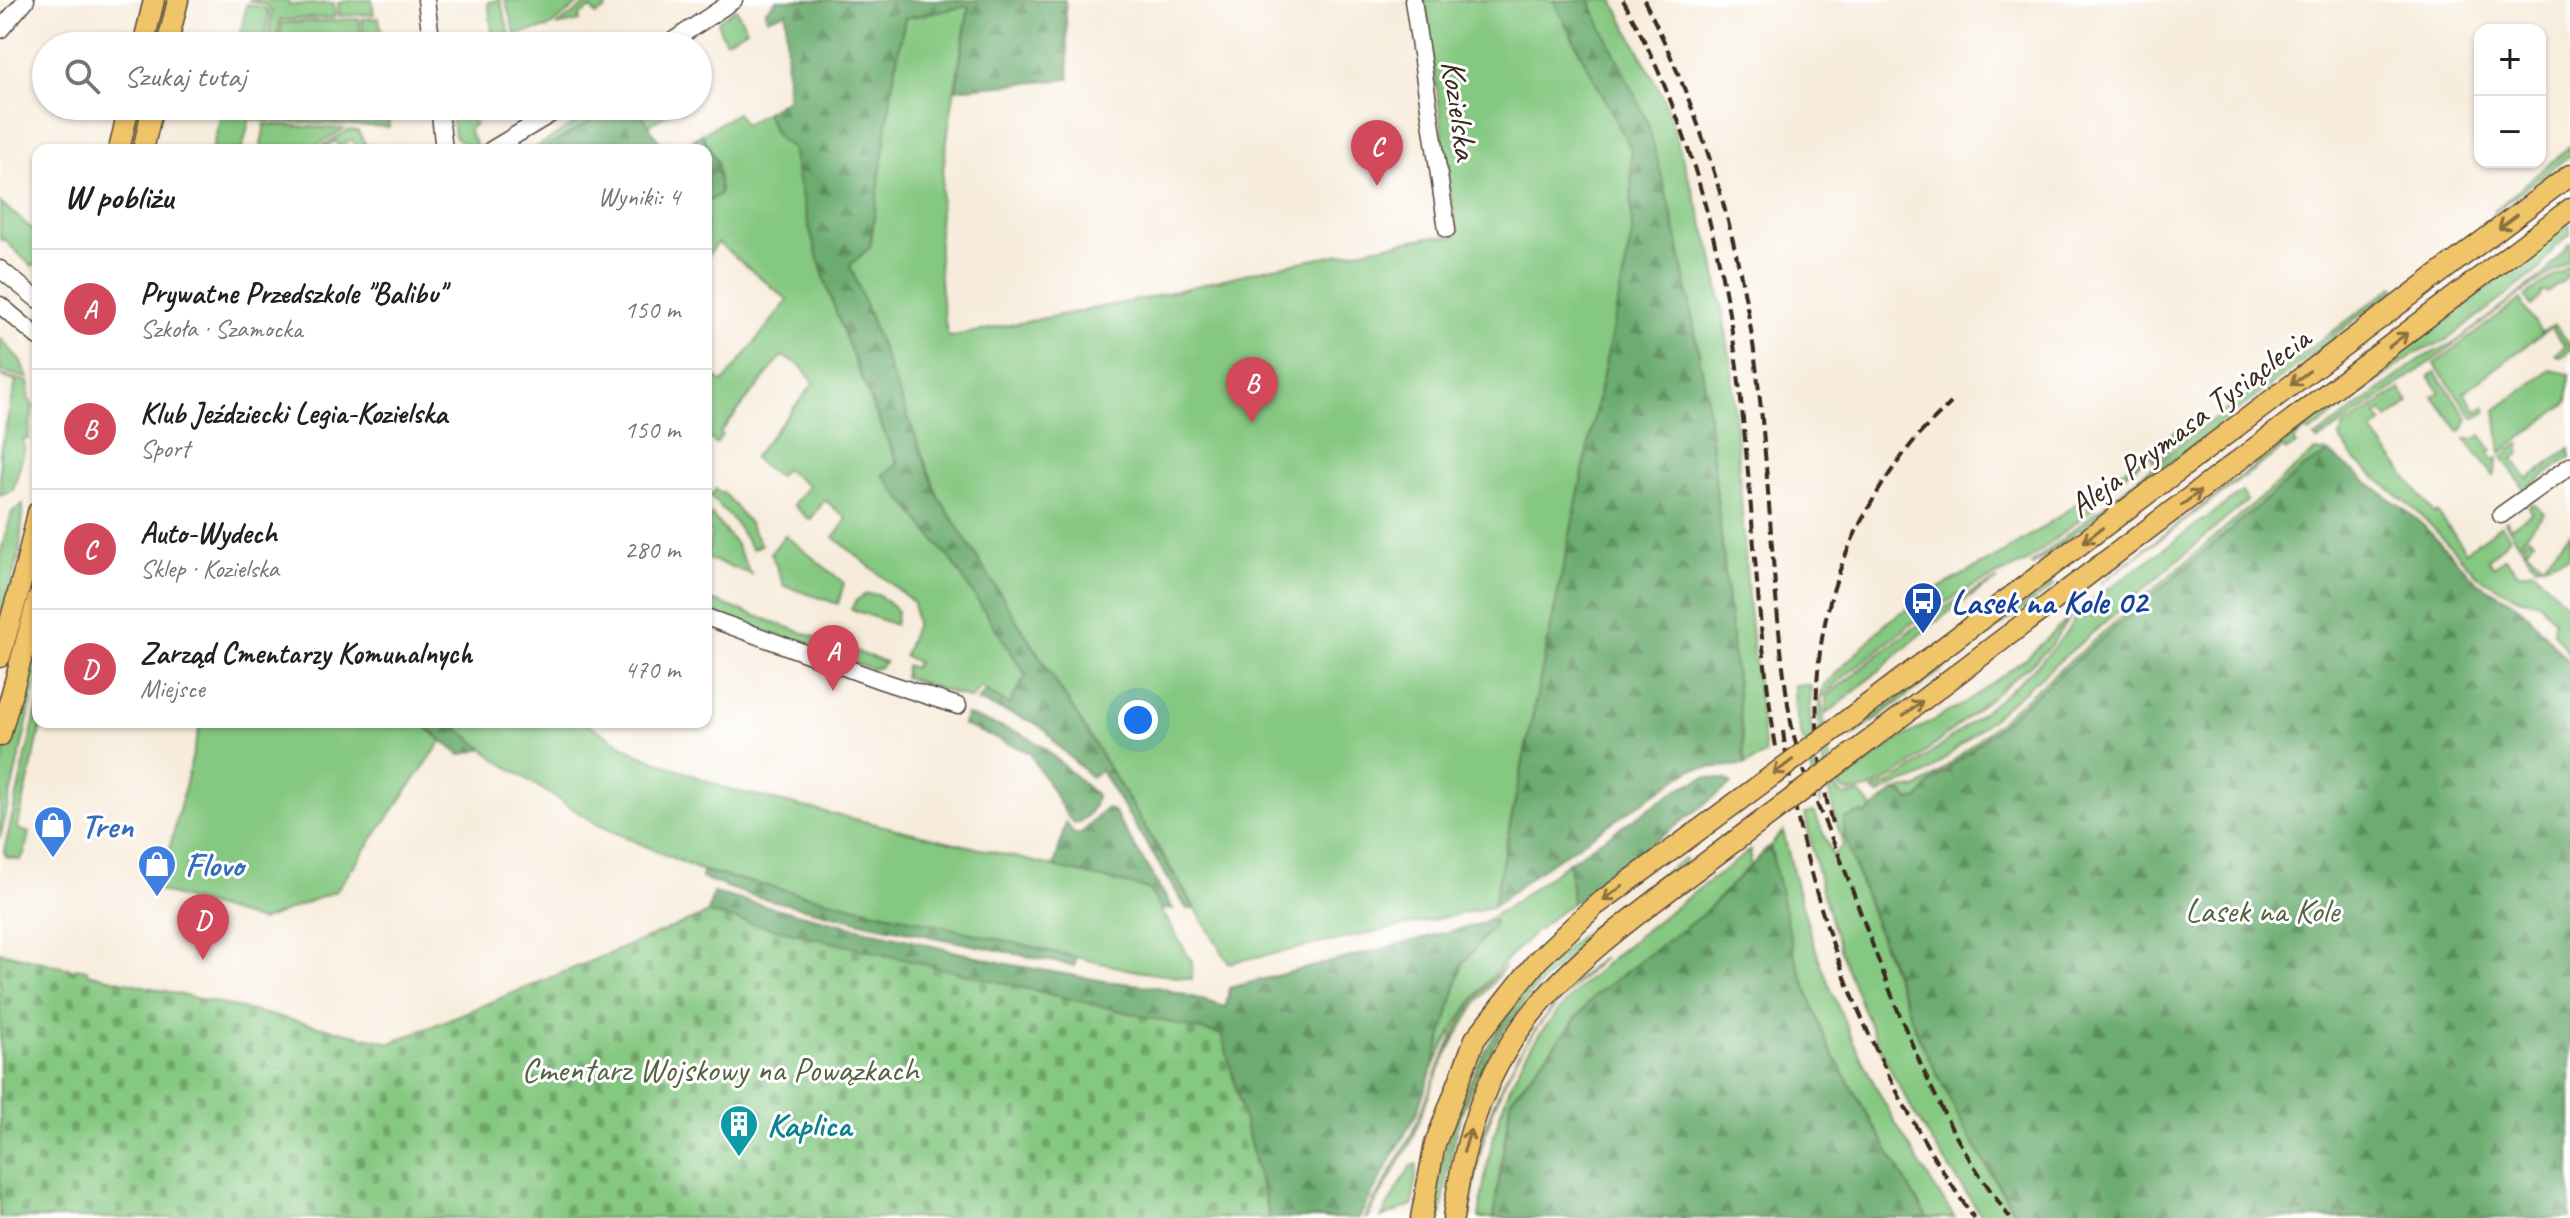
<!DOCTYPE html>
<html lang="pl">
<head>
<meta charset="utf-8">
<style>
	body { margin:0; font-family:Caveat,sans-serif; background:#f2f2f2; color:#202124 }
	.controls { position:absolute; right:24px; top:24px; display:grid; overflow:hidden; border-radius:16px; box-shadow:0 2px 6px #0004 }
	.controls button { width:72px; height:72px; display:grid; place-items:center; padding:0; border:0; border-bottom:2px solid #e0e0e0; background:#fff; color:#202124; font:40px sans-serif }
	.you { position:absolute; left:1138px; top:720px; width:28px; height:28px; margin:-20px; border:6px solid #fff; border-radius:50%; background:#1a73e8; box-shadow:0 0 0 12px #1a73e833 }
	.badge { display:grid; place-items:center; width:52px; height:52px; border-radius:50%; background:#d1495b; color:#fff; font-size:26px; font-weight:700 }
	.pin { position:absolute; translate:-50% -66px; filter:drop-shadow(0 2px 4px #0008) }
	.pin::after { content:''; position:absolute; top:42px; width:28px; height:24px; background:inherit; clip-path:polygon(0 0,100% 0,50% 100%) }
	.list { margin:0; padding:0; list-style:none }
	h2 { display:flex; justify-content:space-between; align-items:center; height:104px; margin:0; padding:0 32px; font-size:34px }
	h2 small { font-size:26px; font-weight:400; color:#757577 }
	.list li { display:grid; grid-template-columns:52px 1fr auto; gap:24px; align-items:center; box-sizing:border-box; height:120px; padding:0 32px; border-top:2px solid #e0e0e0 }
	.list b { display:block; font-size:30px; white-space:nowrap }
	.list p { margin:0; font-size:26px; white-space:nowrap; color:#757577 }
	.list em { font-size:26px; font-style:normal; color:#757577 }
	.icon { flex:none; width:44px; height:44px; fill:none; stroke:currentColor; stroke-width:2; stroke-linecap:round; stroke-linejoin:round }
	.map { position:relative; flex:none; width:2570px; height:1218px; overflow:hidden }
	.search { position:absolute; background:#fff; box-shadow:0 2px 6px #0004; left:32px; top:32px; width:680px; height:88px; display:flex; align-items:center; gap:20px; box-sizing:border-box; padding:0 28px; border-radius:44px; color:#757577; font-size:30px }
	.panel { position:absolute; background:#fff; box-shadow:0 2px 6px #0004; left:32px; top:144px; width:680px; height:584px; border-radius:16px }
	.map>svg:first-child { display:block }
	.green { fill:#85c881; stroke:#607950; stroke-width:2 }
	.forest { fill:url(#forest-firs); stroke:#546b46; stroke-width:2 }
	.cemetery { fill:url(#cemetery-stones); stroke:#607950; stroke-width:2 }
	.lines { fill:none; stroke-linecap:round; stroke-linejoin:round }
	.minor-casing { stroke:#57473a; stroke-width:19 }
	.major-casing { stroke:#57473a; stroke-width:23 }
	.minor { stroke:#fff; stroke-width:16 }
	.major { stroke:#f0c469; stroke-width:20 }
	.rail { stroke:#3b2a1e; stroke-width:4; stroke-dasharray:12 6; stroke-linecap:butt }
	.major-bridge-casing { stroke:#57473a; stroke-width:23; stroke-linecap:butt }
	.major-bridge { stroke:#f0c469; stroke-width:20 }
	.oneway { stroke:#8c6f40 }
	.labels { text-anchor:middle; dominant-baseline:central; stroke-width:6; stroke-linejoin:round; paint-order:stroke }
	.street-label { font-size:34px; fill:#3b2a1e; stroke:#fff }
	.transit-label { font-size:34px; font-weight:bold; fill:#164399; stroke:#fff; text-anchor:start }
	.shop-label { font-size:34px; font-weight:bold; fill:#366cbe; stroke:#fff; text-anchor:start }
	.park-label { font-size:34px; fill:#556141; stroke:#fff }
	.culture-label { font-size:34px; font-weight:bold; fill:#0d838f; stroke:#fff; text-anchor:start }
</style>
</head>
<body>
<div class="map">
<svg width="2570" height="1218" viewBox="0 0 2570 1218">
	<defs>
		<pattern id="forest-firs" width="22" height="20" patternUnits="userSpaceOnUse" patternTransform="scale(2)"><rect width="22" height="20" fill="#6cac6f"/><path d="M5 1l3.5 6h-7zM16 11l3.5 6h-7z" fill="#5a8c5b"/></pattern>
		<pattern id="cemetery-stones" width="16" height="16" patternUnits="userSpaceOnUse" patternTransform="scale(2)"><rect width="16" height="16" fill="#85c881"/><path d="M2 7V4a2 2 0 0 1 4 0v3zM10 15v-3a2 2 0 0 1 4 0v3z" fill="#6ea369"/></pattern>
	</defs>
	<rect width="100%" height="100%" fill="#fff"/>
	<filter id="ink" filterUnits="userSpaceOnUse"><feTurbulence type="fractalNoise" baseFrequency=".0125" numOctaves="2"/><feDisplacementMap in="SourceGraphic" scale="16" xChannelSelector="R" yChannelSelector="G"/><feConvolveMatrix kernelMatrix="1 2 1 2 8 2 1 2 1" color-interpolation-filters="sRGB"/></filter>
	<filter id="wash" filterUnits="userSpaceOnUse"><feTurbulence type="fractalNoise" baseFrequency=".006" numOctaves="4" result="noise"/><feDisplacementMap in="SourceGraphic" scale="32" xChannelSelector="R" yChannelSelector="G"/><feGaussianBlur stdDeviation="1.8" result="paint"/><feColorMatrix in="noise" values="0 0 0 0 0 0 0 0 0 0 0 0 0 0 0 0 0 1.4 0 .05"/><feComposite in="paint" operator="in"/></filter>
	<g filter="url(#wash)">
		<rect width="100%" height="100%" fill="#f7ecdb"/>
		<!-- green -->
		<g class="green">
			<path d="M248,0H289V5L334,3L335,17L280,20L276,46H267L272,12L266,5Z"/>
			<path d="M351,0H372L374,14L339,16L338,3Z"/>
			<path d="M500,0L510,35L493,38L488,2Z"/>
			<path d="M505,0H584L548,28L515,34Z"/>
			<path d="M593,0H600L606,9L596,15L591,8L579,16L580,21L556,26Z"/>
			<path d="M1423,0H1553L1631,149L1632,235L1493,907L1229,963L1073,709L938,496L850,265L870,247L894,75L905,18L969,5C952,113 924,229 948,337L1143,299L1269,268L1429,237L1456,236L1426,6Z"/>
			<path d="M1589,0H1613L1664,99L1712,252L1731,360L1749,609L1765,755L1745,765L1706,392L1677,236L1620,68Z"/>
			<path d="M247,4L264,8L269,13L263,46H237Z"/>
			<path d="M736,9L747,29L726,41L720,31L718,21Z"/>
			<path d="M379,18L383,42L392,41L393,46H365L362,19Z"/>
			<path d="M359,19L362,46H279L282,23Z"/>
			<path d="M223,106H253L242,150H212Z"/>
			<path d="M256,106H390L392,118L388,120L389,127L254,120Z"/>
			<path d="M450,106H468L469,116L475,124L468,130L477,146L469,148L454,136Z"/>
			<path d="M603,106H616L542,150H532Z"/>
			<path d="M636,106H681L649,125Z"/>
			<path d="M766,112L775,135L792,147C810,259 853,361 898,465L883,475L953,563L1026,675L1009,706L980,687L971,699L904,677L906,665L914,668L917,662L904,656L916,623L913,602L834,537L847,519L825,500L810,520L793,505L808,486L785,469L778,477L753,458L814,383L799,364L782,356L720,433L722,435L716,444L706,435V370L723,383L788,300L718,243L706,258V203L720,194L717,162L702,134L737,113L744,125Z"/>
			<path d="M265,124L344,129L308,150H264L261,145Z"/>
			<path d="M349,130L358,131L369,150H359L352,139L339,147L336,141L321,150H315Z"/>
			<path d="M2570,146V155L2492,214L2495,210Z"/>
			<path d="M0,202L38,234V264L31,266L4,239L0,240Z"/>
			<path d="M2570,224V235L2554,248L2539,270L2447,340L2414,354L2309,433L2306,430L2293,440L2296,445L2287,451L2283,448L2101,583Z"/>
			<path d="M2570,244V261L2516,297L2432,361L2318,441L2315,438L2423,357L2456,342L2542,276Z"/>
			<path d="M2570,266V272L2565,276L2567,278L2547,293L2544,291L2540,295L2541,297L2531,306L2525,296Z"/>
			<path d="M2394,286L2397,289L2333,336L2334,338L2032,566L2031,564L2188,438Z"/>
			<path d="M2521,299L2523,306L2541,332L2555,325L2570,344V350L2561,357L2555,354L2565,346L2551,327L2464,392L2477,411L2485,406L2487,411L2474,418L2434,364Z"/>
			<path d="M0,338L20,360L28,378L0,371Z"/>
			<path d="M2550,370L2570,374L2568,402L2501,453L2496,410Z"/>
			<path d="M2435,372L2468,418L2464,428L2460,432L2433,396L2440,392L2429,376Z"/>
			<path d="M0,375L29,382L28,398L33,406L28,439H24V451L13,490L0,495V452L16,382Z"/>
			<path d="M2400,389L2409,403L2388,419L2382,411L2377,415L2382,423L2372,431L2434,514L2437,512L2466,551L2501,525L2510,537L2488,560L2494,567L2505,557L2518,573L2534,570L2570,608V622L2567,624L2570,629V655L2553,632L2554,619L2540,603L2515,597L2479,577L2421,515L2356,461L2339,438L2344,427Z"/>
			<path d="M2180,428L2185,436L2153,461L2151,454L2090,502L2094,508L2025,563L1972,587L1918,619L1846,675L1821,698L1834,787L1844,796L1860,794L1873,808L1844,835C1888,970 1940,1098 2018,1218H1983C1958,1181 1932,1144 1910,1106C1860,1017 1823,915 1805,814L1814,812L1833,856L1843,845C1831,805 1808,723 1824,685L1887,622L1940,587L2000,555L2058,517Z"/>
			<path d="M2481,435L2492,450L2489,453L2493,460L2498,458L2494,476L2465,439H2475Z"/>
			<path d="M2518,444L2521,445L2519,450L2521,453L2513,459L2528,479L2570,448V457L2525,490L2502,457Z"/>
			<path d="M2315,451L2329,453L2302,469L1927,787L1919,799L1910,801L1903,794L1895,791L1916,788L1933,778Z"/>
			<path d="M716,489L721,494L723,492L748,522L761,545L752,549L734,521L710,496Z"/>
			<path d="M2242,492L2247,501L1928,773C1911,785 1898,781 1878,795L1873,790L1891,783L1909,771C1948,739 2064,656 2077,612Z"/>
			<path d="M2533,503L2544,513L2519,543L2505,522L2507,520L2510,528L2531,513L2529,506Z"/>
			<path d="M23,504L20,551L0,624V555L12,512Z"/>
			<path d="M711,514L735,543L751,574L706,558L711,533L706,530Z"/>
			<path d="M2570,533V556L2536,566L2521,545L2529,536L2534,540L2526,549L2543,564Z"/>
			<path d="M785,535L844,583L838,604L784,586L771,553Z"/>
			<path d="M1998,580C1934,615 1885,670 1826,714V697C1880,653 1933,608 1998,580Z"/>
			<path d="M2051,583L2054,586L1852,737L1850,733Z"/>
			<path d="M866,594L879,595L897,611L895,625L851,609L857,600Z"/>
			<path d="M706,598L885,662L880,667L872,669L706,611Z"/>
			<path d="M2071,616L2051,645L2037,659L1912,764C1898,775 1850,806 1838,785L1900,739L1968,701L2029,656Z"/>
			<path d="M38,636V677L0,838V771Z"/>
			<path d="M1794,685H1811L1810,718L1821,805L1795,711Z"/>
			<path d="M38,704V722H42L17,829L29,833L24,854L20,860L7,857L4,852Z"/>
			<path d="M201,722H420L442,741L336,891L261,921L159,891Z"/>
			<path d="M449,722H584L636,753L728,789L1149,889L1192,962V979L1136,971L702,871L598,825L500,762Z"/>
			<path d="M1783,831C1795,880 1807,930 1826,977C1859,1063 1903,1142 1955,1218H1927L1828,1046L1795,957L1770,846Z"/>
			<path d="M1751,850L1749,867L1702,915L1595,995L1511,1099L1493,1218H1479C1486,1164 1496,1109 1523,1060C1569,979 1677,906 1751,850Z"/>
			<path d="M1684,858L1686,861C1589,935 1492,1004 1457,1128C1449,1158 1445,1188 1441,1218H1434C1444,1112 1490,1019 1568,947C1604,914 1645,887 1684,858Z"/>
			<path d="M1569,862L1572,903C1512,946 1463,1003 1432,1070L1463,963L1494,925L1493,920L1481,923L1508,907Z"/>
			<path d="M1603,957C1583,978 1562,998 1544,1019C1497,1075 1477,1147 1470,1218H1465C1476,1114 1523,1024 1603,957Z"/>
			<path d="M1505,967L1479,1000L1453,1042L1434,1081L1410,1144L1367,1218H1364C1381,1188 1401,1158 1415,1126C1439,1070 1457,1009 1505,967Z"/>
			<path d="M1417,1164L1413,1205L1381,1218L1410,1167Z"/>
		</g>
		<!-- forest -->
		<g class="forest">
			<path d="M777,0H1065L1069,79L956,89L969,6L905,18L894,75L870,247L850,265L938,496L1073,709L1195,909H1187L1101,771L1091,777L1056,744L1047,731L1033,722L977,701L986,691L1009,705L1026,675L953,563L883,475L898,464C853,361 810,259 792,147C776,142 772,127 766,112L787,99L786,12L767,19L765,11Z"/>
			<path d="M1553,0H1589L1648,123L1677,236L1706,392L1745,765L1692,769L1536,873L1493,907L1632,235L1631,149Z"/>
			<path d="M616,106H636L665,150H542Z"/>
			<path d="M702,134L717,162L720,194L706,203V150H677Z"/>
			<path d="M2329,453L2418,520L2478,583L2521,607L2570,663V1218H2018L1962,1124L1918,1036L1853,861L1844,835V819L1862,812L1866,815L1895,791L1903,794L1910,801L1919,799L1927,787L2302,469Z"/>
			<path d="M966,715L1024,735L1043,747L1096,795C1096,807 1087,819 1075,824L1067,816L1029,752L963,725Z"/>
			<path d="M420,722H449L484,749L460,755Z"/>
			<path d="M1706,777L1727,780L1732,784L1572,903L1569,862L1678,789Z"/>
			<path d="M1106,808L1113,811L1173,909H1161L1148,889L1054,867L1066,822L1074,834H1081Z"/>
			<path d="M1770,846L1795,957L1828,1046L1927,1218H1493L1511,1099L1595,995L1702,915Z"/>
			<path d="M702,871L1076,957L1075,966L870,924L746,894L702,878Z"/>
			<path d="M713,893L1007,964L1105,981L1158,987L1226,1007L1229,988L1494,920V925L1463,963L1432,1070L1416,1114L1359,1218H1270L1222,1035L708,913Z"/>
		</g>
		<!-- cemetery -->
		<path class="cemetery" d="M708,913L1222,1035L1269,1218H0V952L75,970L76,968L87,970V973L391,1043Z"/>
	</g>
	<g filter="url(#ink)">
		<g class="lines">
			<!-- minor casing -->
			<g class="minor-casing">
				<g id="minor">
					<path d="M426,0L432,46"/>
					<path d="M1413,0L1447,229"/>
					<path d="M0,30L26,0"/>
					<path d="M665,46L734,0"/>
					<path d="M439,106L444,150"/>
					<path d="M491,150L564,106"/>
					<path d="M0,269L38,300"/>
					<path d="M0,305L38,337"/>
					<path d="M2501,515L2570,466"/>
					<path d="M706,617L882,681L958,706"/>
				</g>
			</g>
			<!-- major casing -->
			<g class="major-casing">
				<g id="major">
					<path d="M143,46L154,0"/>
					<path d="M167,46L178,0"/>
					<path d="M119,150L129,106"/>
					<path d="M143,150L153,106"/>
					<path d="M0,657L26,565L38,512"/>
					<path d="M1846,721L2570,175"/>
					<path d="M0,736L38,598"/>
					<path d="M1853,753L2570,209"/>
					<path d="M1421,1218L1435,1144L1475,1039L1538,960L1595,906L1676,847"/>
					<path d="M1453,1218C1477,1036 1554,976 1692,873"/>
				</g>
			</g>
			<!-- minor -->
			<use href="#minor" class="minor"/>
			<!-- major -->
			<use href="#major" class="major"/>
			<!-- rail -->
			<g class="rail">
				<path d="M1623,0C1681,104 1715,220 1733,338C1753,473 1754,612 1776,747"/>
				<path d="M1644,0C1698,106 1734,220 1752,337C1771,463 1770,592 1790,717C1801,779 1828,824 1849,881C1880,966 1911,1051 1953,1131C1970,1162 1990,1190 2010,1218"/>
				<path d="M1783,731C1805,908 1872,1072 1974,1218"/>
				<path d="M1832,823C1797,685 1821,560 1909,447C1921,431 1937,417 1951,403"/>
			</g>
			<!-- major-bridge casing -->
			<g class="major-bridge-casing">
				<g id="major-bridge">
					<path d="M1676,847L1846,721"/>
					<path d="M1692,873L1853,753"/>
				</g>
			</g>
			<!-- major-bridge -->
			<use href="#major-bridge" class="major-bridge"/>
		</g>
		<!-- one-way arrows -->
		<defs><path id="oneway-shaft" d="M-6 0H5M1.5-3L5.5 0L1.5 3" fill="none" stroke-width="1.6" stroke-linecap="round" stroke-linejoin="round" transform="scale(2)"/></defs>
		<g class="oneway">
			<use href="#oneway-shaft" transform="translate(2508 222) rotate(143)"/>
			<use href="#oneway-shaft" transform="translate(2398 340) rotate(-37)"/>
			<use href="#oneway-shaft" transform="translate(2300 378) rotate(143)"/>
			<use href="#oneway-shaft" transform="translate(2191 498) rotate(-37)"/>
			<use href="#oneway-shaft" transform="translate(2093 535) rotate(143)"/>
			<use href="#oneway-shaft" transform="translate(1913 708) rotate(-37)"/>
			<use href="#oneway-shaft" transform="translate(1783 767) rotate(143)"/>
			<use href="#oneway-shaft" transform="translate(1613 893) rotate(144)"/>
			<use href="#oneway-shaft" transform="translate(1467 1141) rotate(-73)"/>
		</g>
	</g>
	<!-- icons -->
	<defs>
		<g id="bus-pin" transform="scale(2)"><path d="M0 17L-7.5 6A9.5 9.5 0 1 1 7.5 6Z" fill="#1a4fb4" stroke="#fff"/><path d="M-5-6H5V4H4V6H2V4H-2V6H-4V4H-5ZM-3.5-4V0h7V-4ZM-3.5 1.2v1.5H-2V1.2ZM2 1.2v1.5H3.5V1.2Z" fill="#fff"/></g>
		<g id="shop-pin" transform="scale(2)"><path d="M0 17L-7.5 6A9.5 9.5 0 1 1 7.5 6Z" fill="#3f7fe0" stroke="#fff"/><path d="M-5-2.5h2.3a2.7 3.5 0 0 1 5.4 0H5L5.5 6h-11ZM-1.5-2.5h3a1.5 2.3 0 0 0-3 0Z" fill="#fff"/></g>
		<g id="building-pin" transform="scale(2)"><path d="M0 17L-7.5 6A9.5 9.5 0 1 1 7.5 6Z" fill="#0f9aa8" stroke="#fff"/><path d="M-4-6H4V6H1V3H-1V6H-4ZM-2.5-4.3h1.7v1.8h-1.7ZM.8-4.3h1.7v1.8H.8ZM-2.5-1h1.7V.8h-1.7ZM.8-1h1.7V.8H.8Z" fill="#fff"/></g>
	</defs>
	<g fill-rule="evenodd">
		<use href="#bus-pin" x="1923" y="601"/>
		<use href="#shop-pin" x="53" y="825"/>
		<use href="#shop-pin" x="157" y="864"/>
		<use href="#building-pin" x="739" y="1124"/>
	</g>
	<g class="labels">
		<!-- street labels -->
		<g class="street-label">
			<text transform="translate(1460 110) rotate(82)">Kozielska</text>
			<text transform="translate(2189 422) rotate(-37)">Aleja Prymasa Tysiąclecia</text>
		</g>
		<!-- transit labels -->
		<g class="transit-label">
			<text x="1951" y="601">Lasek na Kole 02</text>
		</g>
		<!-- shop labels -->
		<g class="shop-label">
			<text x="81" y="825">Tren</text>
			<text x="185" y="864">Flovo</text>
		</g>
		<!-- park labels -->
		<g class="park-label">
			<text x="2262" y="910">Lasek na Kole</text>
			<text x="720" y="1069">Cmentarz Wojskowy na Powązkach</text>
		</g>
		<!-- culture labels -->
		<g class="culture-label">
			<text x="767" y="1124">Kaplica</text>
		</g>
	</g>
</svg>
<div class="controls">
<button>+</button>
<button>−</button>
</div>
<div class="you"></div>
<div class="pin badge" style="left:833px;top:691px">A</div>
<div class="pin badge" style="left:1252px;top:423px">B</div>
<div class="pin badge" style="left:1377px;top:186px">C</div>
<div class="pin badge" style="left:203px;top:960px">D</div>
<div class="search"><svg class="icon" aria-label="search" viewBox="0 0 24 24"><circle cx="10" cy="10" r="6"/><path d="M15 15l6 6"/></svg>Szukaj tutaj</div>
<section class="panel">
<h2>W pobliżu<small>Wyniki: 4</small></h2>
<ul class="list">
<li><span class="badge">A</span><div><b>Prywatne Przedszkole &quot;Balibu&quot;</b><p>Szkoła · Szamocka</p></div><em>150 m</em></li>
<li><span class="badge">B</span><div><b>Klub Jeździecki Legia-Kozielska</b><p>Sport</p></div><em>150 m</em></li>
<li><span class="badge">C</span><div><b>Auto-Wydech</b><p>Sklep · Kozielska</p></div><em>280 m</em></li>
<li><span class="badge">D</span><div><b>Zarząd Cmentarzy Komunalnych</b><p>Miejsce</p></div><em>470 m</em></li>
</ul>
</section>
</div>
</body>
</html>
